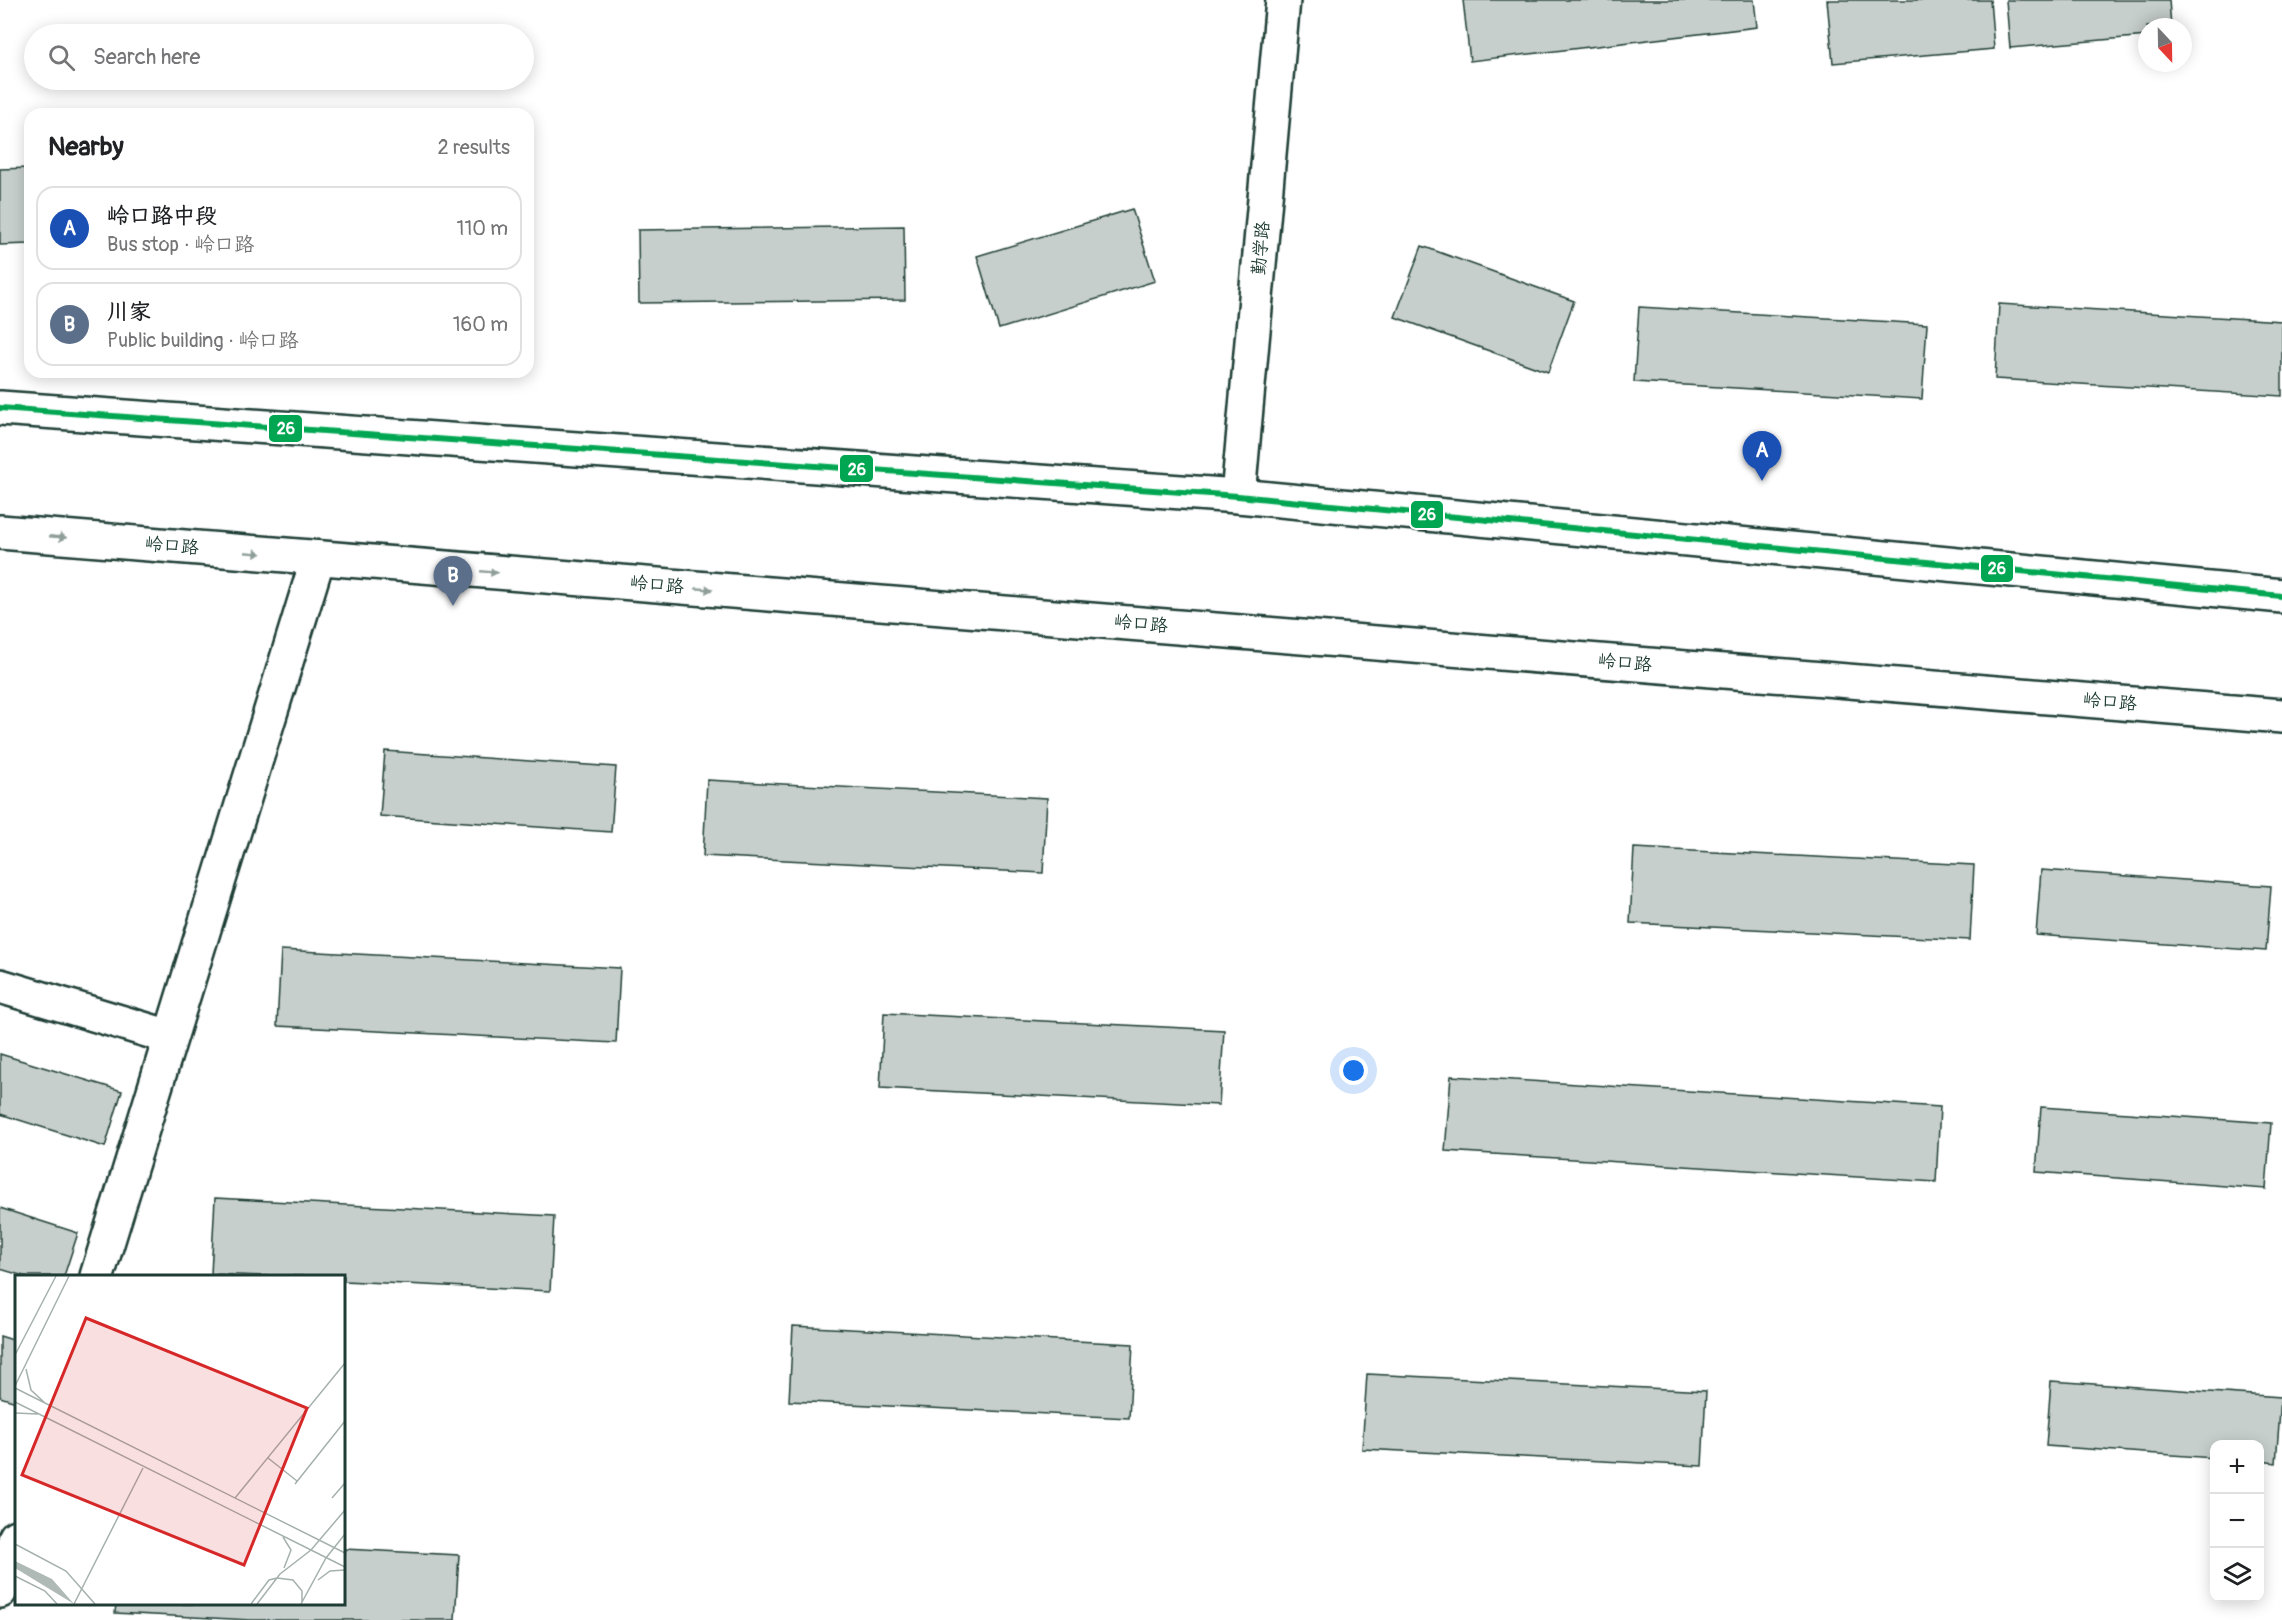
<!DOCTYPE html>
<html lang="en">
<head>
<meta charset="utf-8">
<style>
	body { margin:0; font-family:Pangolin,"LXGW WenKai TC",sans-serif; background:#f2f2f2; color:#202124 }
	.controls { position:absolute; right:18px; bottom:18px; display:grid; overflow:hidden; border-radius:12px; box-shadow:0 3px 15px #0003 }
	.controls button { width:54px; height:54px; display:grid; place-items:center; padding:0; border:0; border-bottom:2px solid #e0e0e0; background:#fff; color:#202124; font:30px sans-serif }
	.compass { position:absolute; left:2138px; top:18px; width:54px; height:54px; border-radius:50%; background:#fff; box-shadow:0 3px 15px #0003; rotate:158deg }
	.you { position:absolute; left:1354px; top:1071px; width:21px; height:21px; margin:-15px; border:4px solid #fff; border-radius:50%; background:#1a73e8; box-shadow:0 0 0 9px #1a73e833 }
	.badge { display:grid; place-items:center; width:39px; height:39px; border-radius:50%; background:#d1495b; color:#fff; font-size:20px; font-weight:700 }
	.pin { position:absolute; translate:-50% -50px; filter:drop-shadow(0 2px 3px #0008) }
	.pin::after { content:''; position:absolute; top:32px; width:21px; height:18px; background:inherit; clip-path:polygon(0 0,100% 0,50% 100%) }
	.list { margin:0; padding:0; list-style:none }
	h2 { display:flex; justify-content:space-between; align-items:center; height:78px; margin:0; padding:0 24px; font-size:26px }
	h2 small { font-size:20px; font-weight:400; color:#757577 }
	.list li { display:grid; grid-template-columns:39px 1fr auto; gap:18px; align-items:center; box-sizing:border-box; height:84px; margin:0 12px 12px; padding:0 12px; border:2px solid #e0e0e0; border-radius:18px }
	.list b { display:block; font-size:22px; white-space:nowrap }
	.list p { margin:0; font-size:20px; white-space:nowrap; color:#757577 }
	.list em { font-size:20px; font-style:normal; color:#757577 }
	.icon { flex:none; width:33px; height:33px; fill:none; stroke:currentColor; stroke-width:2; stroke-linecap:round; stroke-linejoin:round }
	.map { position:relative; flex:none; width:2282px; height:1620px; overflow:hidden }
	.search { position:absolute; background:#fff; box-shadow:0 3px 15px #0003; left:24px; top:24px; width:510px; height:66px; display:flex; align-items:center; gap:15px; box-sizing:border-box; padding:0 21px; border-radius:33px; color:#757577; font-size:22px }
	.panel { position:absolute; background:#fff; box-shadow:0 3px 15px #0003; left:24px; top:108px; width:510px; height:270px; border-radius:18px }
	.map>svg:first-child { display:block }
	.building { fill:#c7cfcc; stroke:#1f3d34; stroke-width:1.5 }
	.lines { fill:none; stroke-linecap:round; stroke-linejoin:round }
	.minor-casing { stroke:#1f3d34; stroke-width:38 }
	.minor { stroke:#fff; stroke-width:33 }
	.bus-1-casing { stroke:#fff; stroke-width:10 }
	.bus-1 { stroke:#00a651; stroke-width:6 }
	.oneway { fill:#8f9e9a }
	.labels { text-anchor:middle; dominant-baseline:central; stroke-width:4.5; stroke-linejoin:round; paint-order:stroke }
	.street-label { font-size:18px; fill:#1f3d34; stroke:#fff }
	.inset-road { fill:none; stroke:#a5b1ae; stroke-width:1.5 }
	.view { fill:#d62828; fill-opacity:0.15; stroke:#d62828; stroke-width:3 }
	.inset-edge { fill:none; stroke:#1f3d34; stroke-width:3 }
	.line-badge { stroke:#fff; stroke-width:2 }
	.badge-label { font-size:16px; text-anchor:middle; font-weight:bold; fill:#fff }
</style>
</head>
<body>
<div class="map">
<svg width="2282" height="1620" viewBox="0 0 2282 1620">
	<rect width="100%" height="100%" fill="#fff"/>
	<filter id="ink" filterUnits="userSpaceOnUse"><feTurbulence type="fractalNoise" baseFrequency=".0167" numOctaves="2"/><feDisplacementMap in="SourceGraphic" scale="12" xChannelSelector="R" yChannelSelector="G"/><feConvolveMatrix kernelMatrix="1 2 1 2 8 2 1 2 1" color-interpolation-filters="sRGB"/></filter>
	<g filter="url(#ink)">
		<!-- building -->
		<g class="building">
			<path d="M1463,0H1754L1757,27L1470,61Z"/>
			<path d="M1827,0H1990L1994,49L1833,63Z"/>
			<path d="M2006,0H2169L2171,27H2147V36L2010,48Z"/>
			<path d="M30,168V244L0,245V169Z"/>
			<path d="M1132,209L1155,281L999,329L977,256Z"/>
			<path d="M904,226L905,300L639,303L638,230Z"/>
			<path d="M1422,246L1574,301L1548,372L1395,317Z"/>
			<path d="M1999,304L2282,321V396L1995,379Z"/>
			<path d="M1639,307L1927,324L1922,399L1634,382Z"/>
			<path d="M385,751L616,767L611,832L380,816Z"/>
			<path d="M707,780L1047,798L1043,873L703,856Z"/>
			<path d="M1634,848L1974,865L1970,940L1630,923Z"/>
			<path d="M2041,870L2271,886L2266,951L2036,935Z"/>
			<path d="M281,950L620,968L616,1043L277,1026Z"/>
			<path d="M884,1013L1224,1030L1219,1105L880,1088Z"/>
			<path d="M0,1054L122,1091L105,1147L0,1114Z"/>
			<path d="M1451,1076L1940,1107L1936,1182L1445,1151Z"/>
			<path d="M2041,1107L2271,1123L2266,1189L2036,1172Z"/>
			<path d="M215,1198L554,1216L550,1291L344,1281V1276H265L211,1274Z"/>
			<path d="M0,1208L78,1233L64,1276H24L0,1269Z"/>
			<path d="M793,1326L1133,1344L1129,1418L789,1401Z"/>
			<path d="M0,1336L16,1341V1402L0,1397Z"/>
			<path d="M1367,1374L1706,1391L1702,1466L1362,1449Z"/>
			<path d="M2051,1381L2281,1397L2276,1463L2260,1461V1444H2214V1458L2046,1446Z"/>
			<path d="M344,1549L459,1555L455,1620H251L115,1613L116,1604H344Z"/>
		</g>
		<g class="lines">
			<!-- minor casing -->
			<g class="minor-casing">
				<g id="minor">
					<path d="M0,408L1238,496L2282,596"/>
					<path d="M1238,496L1283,0"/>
					<path d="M0,532L2282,716"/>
					<path d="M0,986L170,1037"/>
					<path d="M97,1276L318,558"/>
					<path d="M0,1591L16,1537"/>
				</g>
			</g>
			<!-- minor -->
			<use href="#minor" class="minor"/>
			<!-- bus-1 casing -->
			<g class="bus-1-casing">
				<path id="bus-1" d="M0,408L1238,496L2282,596"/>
			</g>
			<!-- bus-1 -->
			<use href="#bus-1" class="bus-1"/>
		</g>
		<!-- one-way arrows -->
		<defs><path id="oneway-solid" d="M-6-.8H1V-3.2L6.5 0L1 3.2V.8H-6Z" transform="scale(1.5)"/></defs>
		<g class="oneway">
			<use href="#oneway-solid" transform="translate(58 537) rotate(5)"/>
			<use href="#oneway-solid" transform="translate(253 553) rotate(5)"/>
			<use href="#oneway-solid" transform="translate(489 572) rotate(5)"/>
			<use href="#oneway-solid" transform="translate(704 589) rotate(5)"/>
		</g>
	</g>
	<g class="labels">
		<!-- street labels -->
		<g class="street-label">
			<text transform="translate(1261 248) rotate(-85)">勤学路</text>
			<text transform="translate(172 546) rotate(5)">岭口路</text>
			<text transform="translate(657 585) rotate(5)">岭口路</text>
			<text transform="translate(1141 624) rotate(5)">岭口路</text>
			<text transform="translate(1625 663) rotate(5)">岭口路</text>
			<text transform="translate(2110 702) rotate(5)">岭口路</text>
		</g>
	</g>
	<!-- overview -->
	<g transform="translate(15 1275)">
		<rect width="330" height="330" fill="#fff"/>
		<path d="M0,286L37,304L59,329L0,293Z" fill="#afbab7"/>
		<path class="inset-road" d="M0,80L41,1M11,94L16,115L30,128M0,111L54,1M0,113L330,278M0,127L330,292M0,138L23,139M253,183L282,206M280,209L330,146M220,223L330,88M317,223L330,208M268,262L276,275L269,293M0,269L51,296L80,329M0,301L30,316L42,329M262,303L278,305L287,316V327M303,305L315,296L330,295M59,329L128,193M236,329L254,305L262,303M242,329L265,299L296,275L330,235M286,329L311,283L330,259"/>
		<path class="view" d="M71,43L292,133L229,290L7,200Z"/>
		<rect width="330" height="330" class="inset-edge"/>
	</g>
	<g class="line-badge">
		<rect x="268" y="414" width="35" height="29" rx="6" fill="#00a651"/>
		<rect x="839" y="454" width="35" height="29" rx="6" fill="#00a651"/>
		<rect x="1410" y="500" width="34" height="29" rx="6" fill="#00a651"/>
		<rect x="1980" y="554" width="34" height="29" rx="6" fill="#00a651"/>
	</g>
	<g class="badge-label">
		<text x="286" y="434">26</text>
		<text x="857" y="475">26</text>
		<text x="1427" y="520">26</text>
		<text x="1997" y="574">26</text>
	</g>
</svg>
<div class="controls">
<button>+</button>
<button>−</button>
<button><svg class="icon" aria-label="layers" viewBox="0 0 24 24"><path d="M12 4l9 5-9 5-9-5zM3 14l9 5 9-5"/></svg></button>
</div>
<svg class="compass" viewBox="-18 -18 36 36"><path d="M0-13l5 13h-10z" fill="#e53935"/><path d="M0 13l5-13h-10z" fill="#757577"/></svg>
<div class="you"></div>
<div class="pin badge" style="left:1762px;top:481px;background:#1a4fb4">A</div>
<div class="pin badge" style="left:453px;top:606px;background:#5c6f8a">B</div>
<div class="search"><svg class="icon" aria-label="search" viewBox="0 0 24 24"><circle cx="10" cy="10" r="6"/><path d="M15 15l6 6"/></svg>Search here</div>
<section class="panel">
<h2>Nearby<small>2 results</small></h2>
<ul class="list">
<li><span class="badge" style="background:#1a4fb4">A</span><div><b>岭口路中段</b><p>Bus stop · 岭口路</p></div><em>110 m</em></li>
<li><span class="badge" style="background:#5c6f8a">B</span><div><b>川家</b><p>Public building · 岭口路</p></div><em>160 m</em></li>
</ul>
</section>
</div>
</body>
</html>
